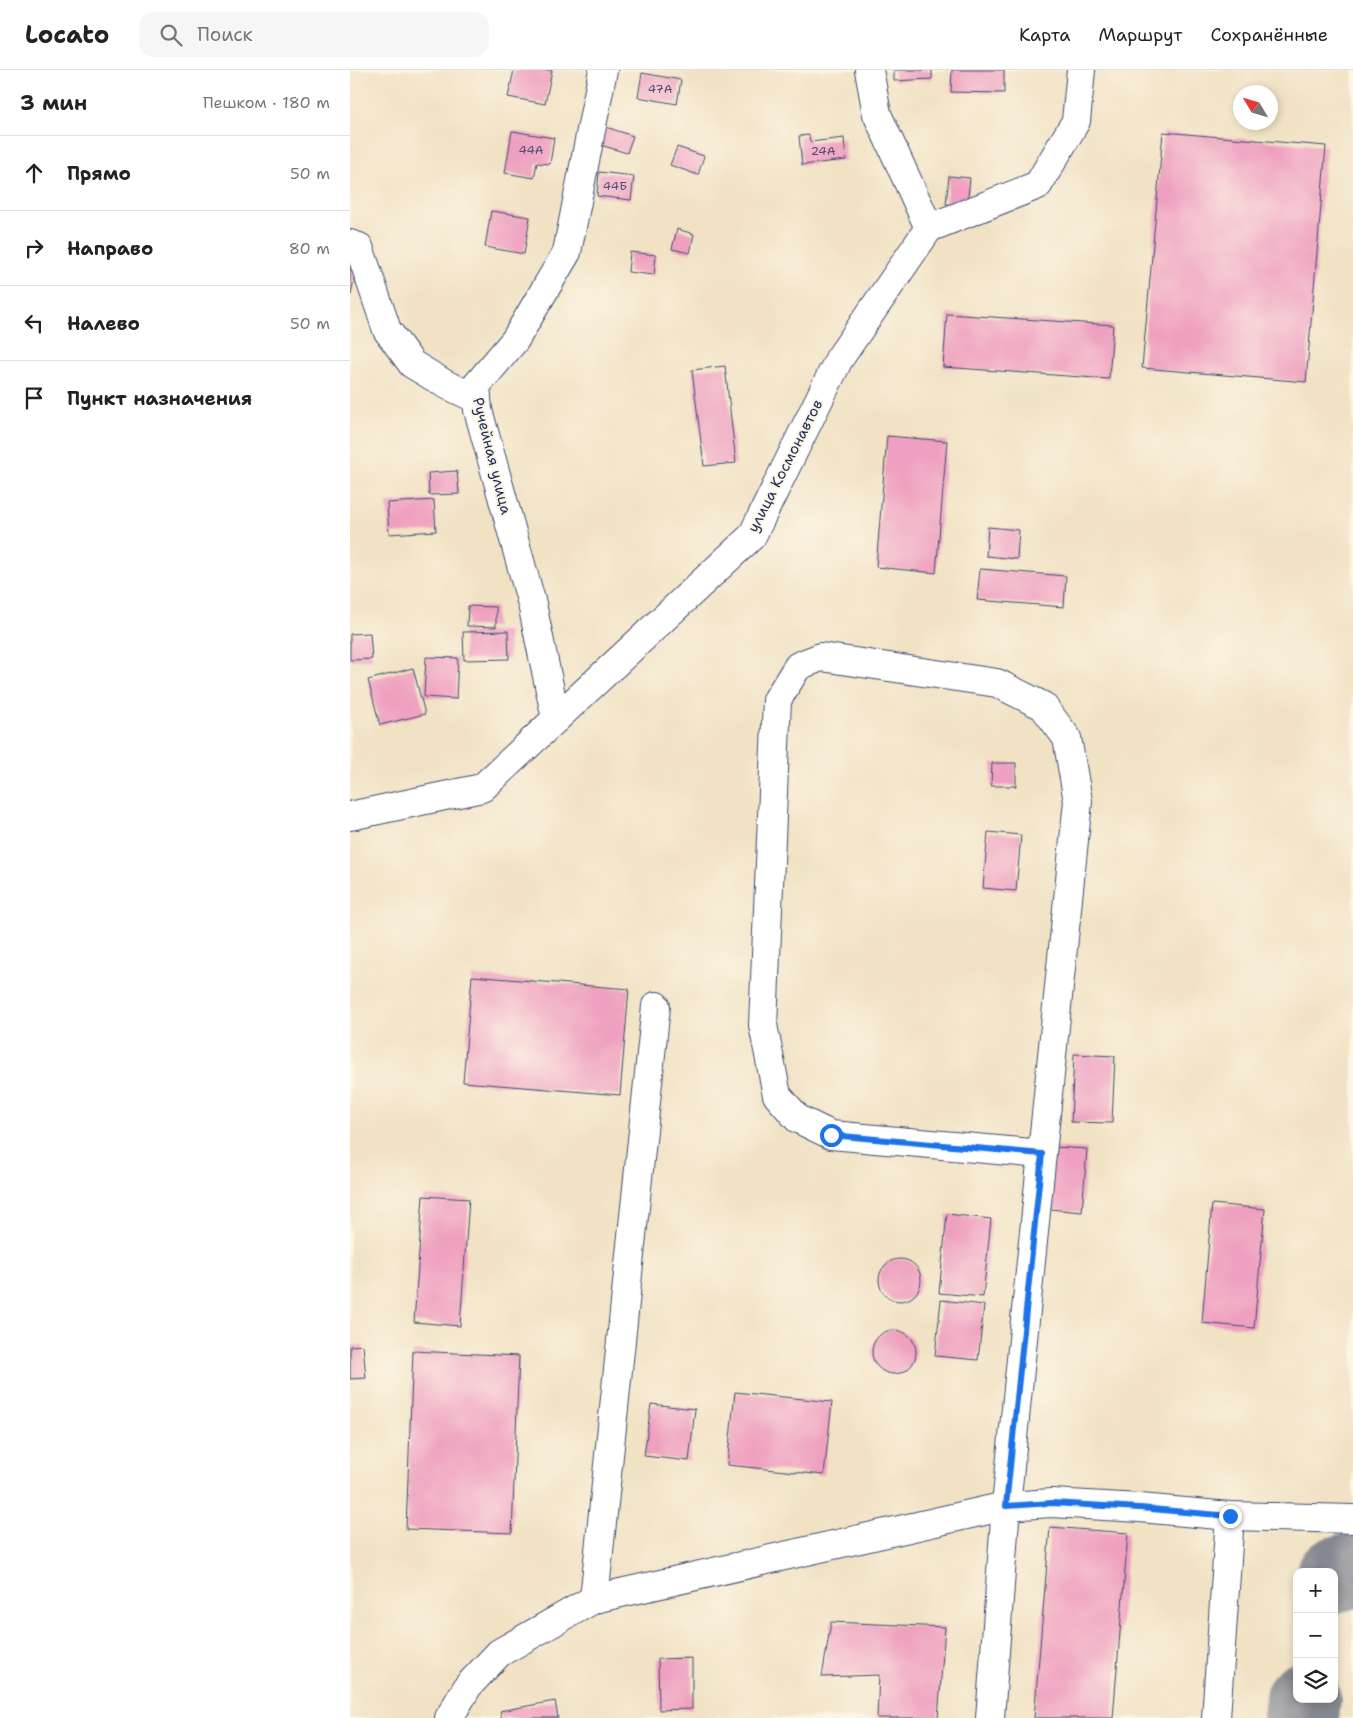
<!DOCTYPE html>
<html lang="ru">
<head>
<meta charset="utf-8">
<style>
	body { margin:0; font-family:"Shantell Sans",sans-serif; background:#f6f6f6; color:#222 }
	.controls { position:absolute; right:15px; bottom:15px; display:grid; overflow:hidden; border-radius:10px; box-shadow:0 2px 8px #0003 }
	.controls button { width:45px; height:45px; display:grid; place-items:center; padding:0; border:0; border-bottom:1px solid #e0e0e0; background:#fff; color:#222; font:25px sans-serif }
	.compass { position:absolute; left:883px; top:15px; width:45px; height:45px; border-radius:50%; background:#fff; box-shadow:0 2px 8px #0003; rotate:308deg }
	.stop { position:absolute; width:15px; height:15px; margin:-11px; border:4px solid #1a73e8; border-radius:50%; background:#fff }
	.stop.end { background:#1a73e8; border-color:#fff; box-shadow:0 1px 5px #0008 }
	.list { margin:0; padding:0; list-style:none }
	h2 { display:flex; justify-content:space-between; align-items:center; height:65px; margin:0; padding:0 20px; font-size:21px }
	h2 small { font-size:16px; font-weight:400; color:#767676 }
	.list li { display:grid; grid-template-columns:32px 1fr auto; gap:15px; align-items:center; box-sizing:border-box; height:75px; padding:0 20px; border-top:1px solid #e0e0e0 }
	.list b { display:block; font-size:19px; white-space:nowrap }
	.list em { font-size:16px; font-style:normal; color:#767676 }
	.icon { flex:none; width:28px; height:28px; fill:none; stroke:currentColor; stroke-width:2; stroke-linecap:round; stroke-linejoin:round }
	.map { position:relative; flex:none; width:1003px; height:1648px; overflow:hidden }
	header { display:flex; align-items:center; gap:30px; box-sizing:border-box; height:70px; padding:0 25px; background:#fff; border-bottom:1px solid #e0e0e0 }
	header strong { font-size:24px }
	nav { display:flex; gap:28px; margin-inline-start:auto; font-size:18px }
	.search { width:350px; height:45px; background:#f6f6f6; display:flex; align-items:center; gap:12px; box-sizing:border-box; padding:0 18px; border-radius:15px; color:#767676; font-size:19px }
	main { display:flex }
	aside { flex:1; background:#fff }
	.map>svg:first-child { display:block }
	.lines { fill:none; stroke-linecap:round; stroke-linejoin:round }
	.taxiway { stroke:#868891; stroke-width:76 }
	.building { fill:#efa0c0 }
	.minor-casing { stroke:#3b4a6d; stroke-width:30 }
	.minor { stroke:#fff; stroke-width:28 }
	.route { stroke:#1a73e8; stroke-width:6 }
	.labels { text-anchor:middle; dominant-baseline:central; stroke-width:4; stroke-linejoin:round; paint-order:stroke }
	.number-label { font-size:12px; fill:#504b76 }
	.street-label { font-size:15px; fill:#1b2f5e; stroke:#fcf5e5 }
</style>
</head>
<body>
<header>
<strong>Locato</strong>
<div class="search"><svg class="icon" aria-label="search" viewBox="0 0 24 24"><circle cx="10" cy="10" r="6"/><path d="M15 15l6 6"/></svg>Поиск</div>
<nav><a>Карта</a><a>Маршрут</a><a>Сохранённые</a></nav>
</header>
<main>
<aside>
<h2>3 мин<small>Пешком · 180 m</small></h2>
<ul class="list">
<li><svg class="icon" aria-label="ahead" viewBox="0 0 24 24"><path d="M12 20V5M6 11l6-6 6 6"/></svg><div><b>Прямо</b></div><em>50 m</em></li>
<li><svg class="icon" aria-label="right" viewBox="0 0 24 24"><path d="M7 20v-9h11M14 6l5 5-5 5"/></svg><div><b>Направо</b></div><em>80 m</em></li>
<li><svg class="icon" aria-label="left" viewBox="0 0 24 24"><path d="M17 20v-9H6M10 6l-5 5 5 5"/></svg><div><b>Налево</b></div><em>50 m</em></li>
<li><svg class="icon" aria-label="arrive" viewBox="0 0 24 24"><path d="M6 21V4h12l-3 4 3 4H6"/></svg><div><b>Пункт назначения</b></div></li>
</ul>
</aside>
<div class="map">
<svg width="1003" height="1648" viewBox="0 0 1003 1648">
	<rect width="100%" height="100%" fill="#fcf5e5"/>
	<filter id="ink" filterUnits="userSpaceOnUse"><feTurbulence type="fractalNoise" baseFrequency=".02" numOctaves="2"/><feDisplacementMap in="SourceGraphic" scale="10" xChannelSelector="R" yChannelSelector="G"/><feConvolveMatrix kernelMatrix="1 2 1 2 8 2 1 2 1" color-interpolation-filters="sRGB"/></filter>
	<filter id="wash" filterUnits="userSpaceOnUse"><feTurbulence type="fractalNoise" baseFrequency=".0096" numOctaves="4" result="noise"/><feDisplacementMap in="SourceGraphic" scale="20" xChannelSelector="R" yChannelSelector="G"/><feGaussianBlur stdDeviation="1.12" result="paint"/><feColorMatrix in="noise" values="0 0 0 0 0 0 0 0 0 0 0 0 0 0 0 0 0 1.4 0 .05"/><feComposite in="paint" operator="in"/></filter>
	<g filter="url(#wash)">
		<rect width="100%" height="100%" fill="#f1e2c4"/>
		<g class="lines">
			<!-- taxiway -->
			<g class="taxiway">
				<path d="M984,1505L1003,1500"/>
				<path d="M951,1648L953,1629"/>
			</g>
		</g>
		<g id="blocks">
			<!-- building -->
			<g class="building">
				<path d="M164,0H202L195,34L158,27Z"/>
				<path d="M544,0H582V9L544,11Z"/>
				<path d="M602,0H654V23L601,22Z"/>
				<path d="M292,3L331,10L327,34L288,27Z"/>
				<path d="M253,56L283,66L277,83L247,74Z"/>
				<path d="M162,61L204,68L200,94L187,93L184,108L155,103Z"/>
				<path d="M813,62L976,76L956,312L792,298Z"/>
				<path d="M459,65L460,72L494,68L496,90L452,95L449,66Z"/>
				<path d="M327,77L354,86L348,105L320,95Z"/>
				<path d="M249,102L284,106L281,130L247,126Z"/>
				<path d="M599,106L620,108L617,136L596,134Z"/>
				<path d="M141,141L180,147L174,184L135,177Z"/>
				<path d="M327,159L344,164L340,183L322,179Z"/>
				<path d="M280,182L306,185L304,205L278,202Z"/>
				<path d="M0,192L7,193L1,225H0Z"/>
				<path d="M597,244L763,255L759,309L593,297Z"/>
				<path d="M375,296L386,393L354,396L342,300Z"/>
				<path d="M537,366L597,371L586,503L526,497Z"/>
				<path d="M107,401L109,424L79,425L78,403Z"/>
				<path d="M84,430L86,461L39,464L37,433Z"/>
				<path d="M638,457L669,460L667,489L636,486Z"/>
				<path d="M630,499L716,506L714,537L627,530Z"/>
				<path d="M118,536L146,537V557L117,556Z"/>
				<path d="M158,561L159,589L114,590L113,562Z"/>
				<path d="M20,563L22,589L0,590V564Z"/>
				<path d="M76,587L108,588L106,629L74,627Z"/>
				<path d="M63,598L75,644L30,655L18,610Z"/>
				<path d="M642,693H666V716H641Z"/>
				<path d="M638,762L671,765L666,821L633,818Z"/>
				<path d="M122,906L279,919L270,1025L113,1012Z"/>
				<path d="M724,984L765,986L762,1053L721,1052Z"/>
				<path d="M703,1077L737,1079L732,1142L699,1139Z"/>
				<path d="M73,1126L119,1129L110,1256L64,1252Z"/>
				<path d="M862,1134L915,1139L904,1258L852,1253Z"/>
				<path d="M597,1144L641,1149L633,1227L589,1223Z"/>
				<circle cx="550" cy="1210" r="21"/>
				<path d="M591,1230L634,1235L628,1290L585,1286Z"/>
				<circle cx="544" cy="1282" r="22"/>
				<path d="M13,1275L16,1308L0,1309V1276Z"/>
				<path d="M63,1281L169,1286L162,1463L56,1459Z"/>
				<path d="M385,1322L482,1332L474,1405L377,1395Z"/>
				<path d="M301,1334L345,1339L339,1391L294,1386Z"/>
				<path d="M700,1457L778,1463L763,1648H684Z"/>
				<path d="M481,1552L595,1557L588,1648H527L529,1605L472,1607Z"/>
				<path d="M342,1588V1639L309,1640L308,1589Z"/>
				<path d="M205,1631L208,1648H151L150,1641Z"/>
			</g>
		</g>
	</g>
	<g filter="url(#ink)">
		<use href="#blocks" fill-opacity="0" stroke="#3b4a6d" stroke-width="1"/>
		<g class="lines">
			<!-- minor casing -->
			<g class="minor-casing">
				<g id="minor">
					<path d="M519,0L527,44L579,158"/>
					<path d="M0,174L9,177L37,260L62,294L95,314L127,329"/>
					<path d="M206,649L182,534L128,340L126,316L165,270L217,182L253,0"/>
					<path d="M0,746L132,718L402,466L489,289L579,158L688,115L726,51L731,0"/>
					<path d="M244,1529L306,936"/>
					<path d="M99,1648L118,1616L149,1583L244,1529L656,1436L702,1433L790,1438L880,1446L1003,1449"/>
					<path d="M640,1648L656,1436L728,731L717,668L693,636L647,613L471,587L448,596L427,630L413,955L427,1025L448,1049L481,1065L692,1084"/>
					<path d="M866,1648L880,1446"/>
				</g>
			</g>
			<!-- minor -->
			<use href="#minor" class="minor"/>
		</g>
	</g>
	<g class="lines" filter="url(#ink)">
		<!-- route -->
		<path class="route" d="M481,1065L692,1084L656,1436L702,1433L790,1438L880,1446"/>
	</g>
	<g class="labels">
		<!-- number labels -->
		<g class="number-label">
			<text x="310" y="19">47А</text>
			<text x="181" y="80">44А</text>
			<text x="473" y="81">24А</text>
			<text x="265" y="116">44Б</text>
		</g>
		<!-- street labels -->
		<g class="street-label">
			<text transform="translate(142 386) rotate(76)">Ручейная улица</text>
			<text transform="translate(435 396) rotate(-63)">улица Космонавтов</text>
		</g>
	</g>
</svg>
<div class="controls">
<button>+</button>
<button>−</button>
<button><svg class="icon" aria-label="layers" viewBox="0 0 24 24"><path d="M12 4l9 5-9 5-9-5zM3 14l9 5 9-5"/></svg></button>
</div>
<svg class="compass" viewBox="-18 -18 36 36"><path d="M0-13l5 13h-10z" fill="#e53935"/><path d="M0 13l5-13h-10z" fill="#767676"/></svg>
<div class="stop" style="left:481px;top:1065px"></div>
<div class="stop end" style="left:880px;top:1446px"></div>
</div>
</main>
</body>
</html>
